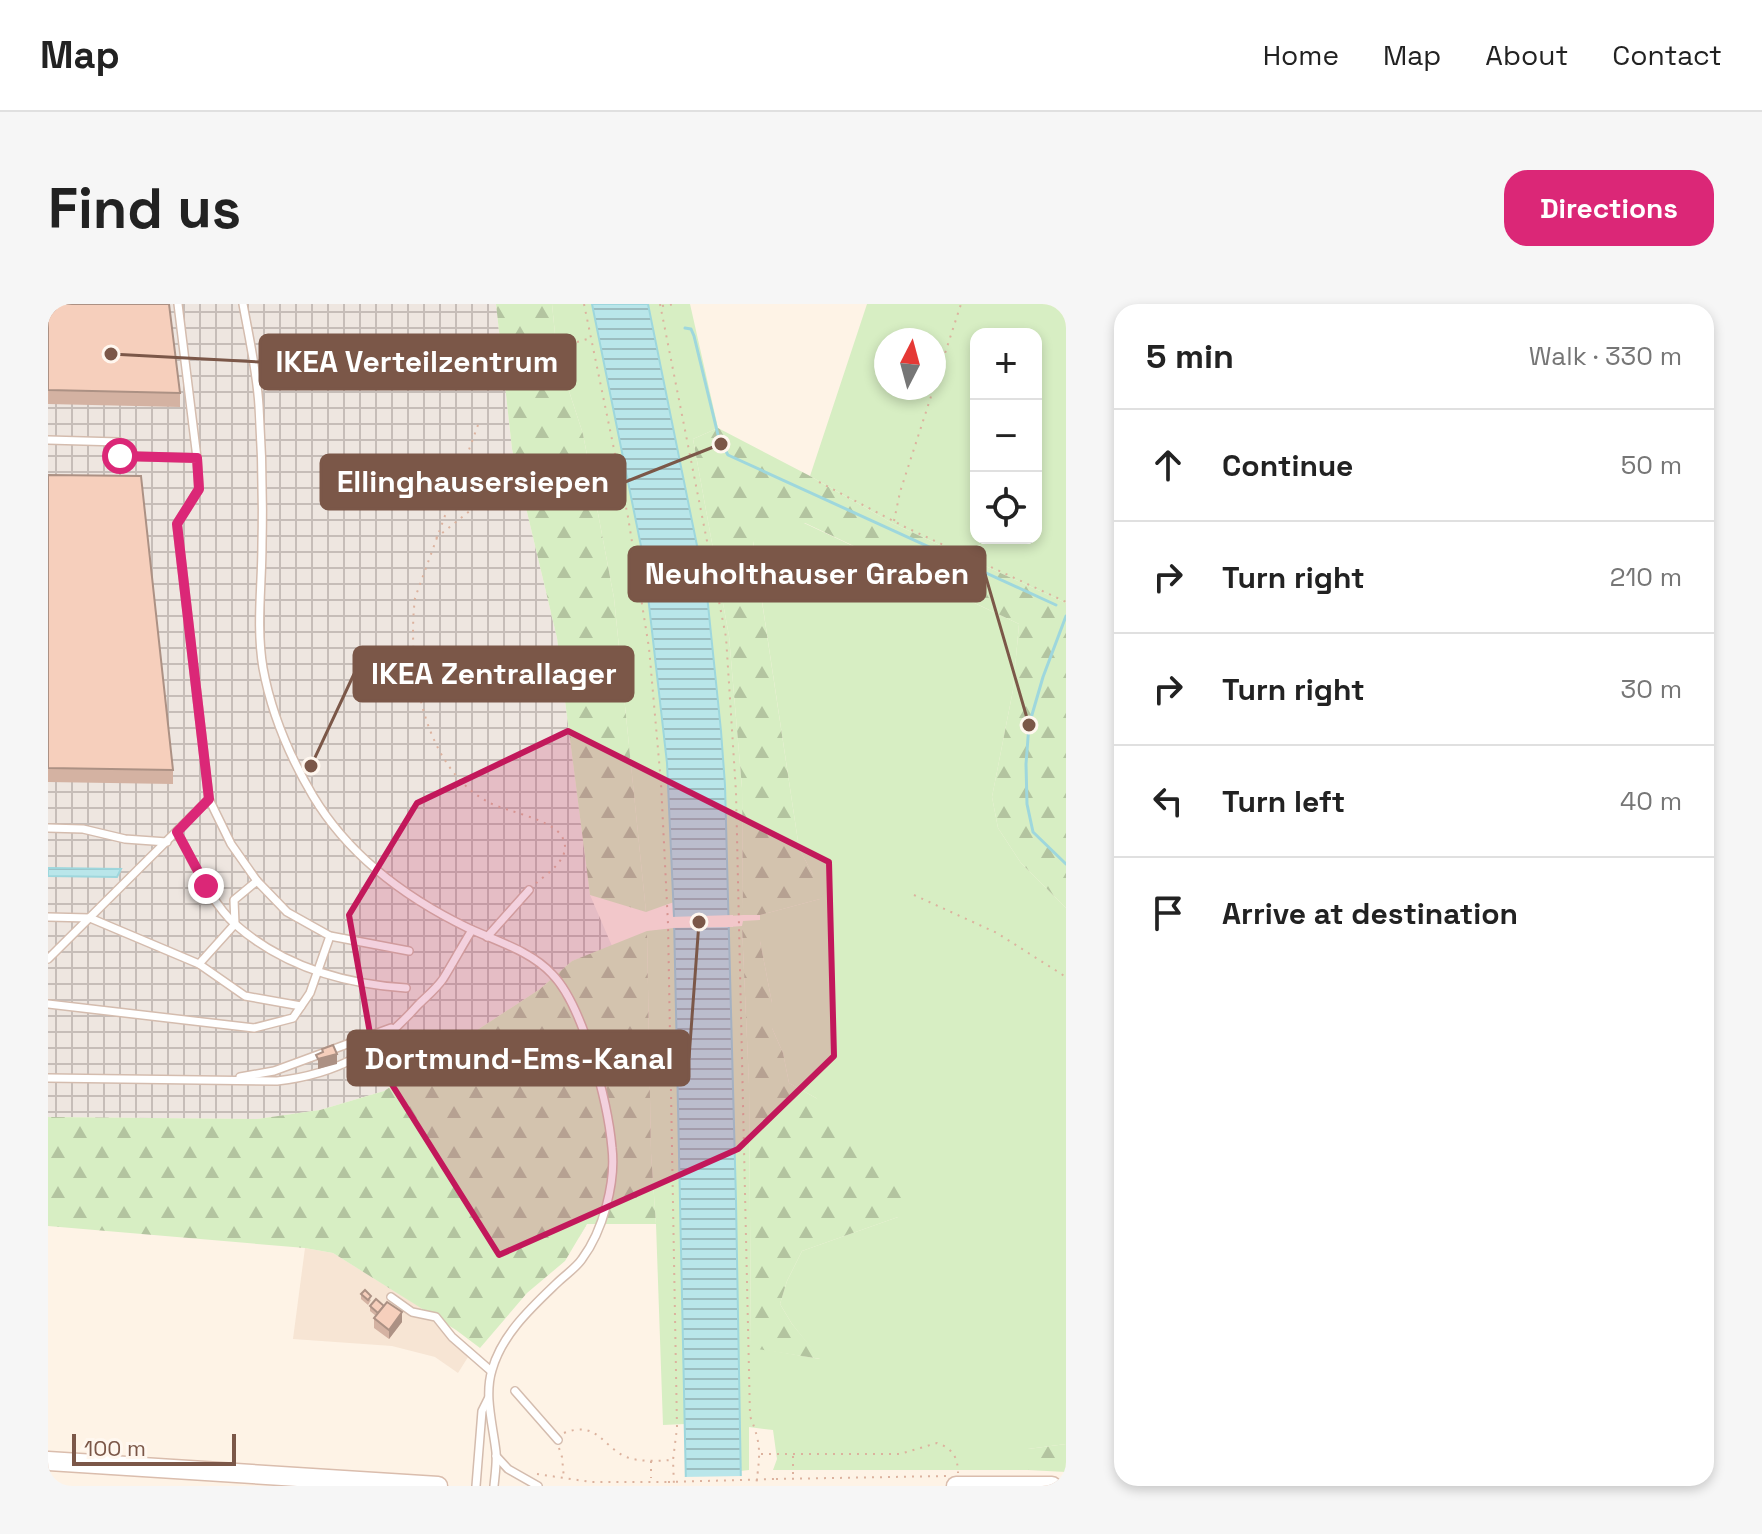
<!DOCTYPE html>
<html lang="en">
<head>
<meta charset="utf-8">
<style>
	body { margin:0; font-family:"Space Grotesk",sans-serif; background:#f6f6f6; color:#222 }
	.controls { position:absolute; right:24px; top:24px; display:grid; overflow:hidden; border-radius:16px; box-shadow:0 4px 12px #0003 }
	.controls button { width:72px; height:72px; display:grid; place-items:center; padding:0; border:0; border-bottom:2px solid #e0e0e0; background:#fff; color:#222; font:40px sans-serif }
	.compass { position:absolute; left:826px; top:24px; width:72px; height:72px; border-radius:50%; background:#fff; box-shadow:0 4px 12px #0003; rotate:6deg }
	.scale { position:absolute; left:24px; bottom:20px; width:164px; box-sizing:border-box; padding-left:8px; border:4px solid #7b5748; border-top:0; font-size:22px; line-height:28px; white-space:nowrap; color:#7b5748; -webkit-text-stroke:6px #fff7ef; paint-order:stroke }
	.stop { position:absolute; width:24px; height:24px; margin:-18px; border:6px solid #db2777; border-radius:50%; background:#fff }
	.stop.end { background:#db2777; border-color:#fff; box-shadow:0 2px 8px #0008 }
	.list { margin:0; padding:0; list-style:none }
	h2 { display:flex; justify-content:space-between; align-items:center; height:104px; margin:0; padding:0 32px; font-size:34px }
	h2 small { font-size:26px; font-weight:400; color:#767676 }
	.list li { display:grid; grid-template-columns:52px 1fr auto; gap:24px; align-items:center; box-sizing:border-box; height:112px; padding:0 32px; border-top:2px solid #e0e0e0 }
	.list b { display:block; font-size:30px; white-space:nowrap }
	.list em { font-size:26px; font-style:normal; color:#767676 }
	.icon { flex:none; width:44px; height:44px; fill:none; stroke:currentColor; stroke-width:2; stroke-linecap:round; stroke-linejoin:round }
	.map { position:relative; flex:none; width:1018px; height:1182px; overflow:hidden; border-radius:24px }
	header { display:flex; align-items:center; gap:48px; box-sizing:border-box; height:112px; padding:0 40px; background:#fff; border-bottom:2px solid #e0e0e0 }
	header strong { font-size:38px }
	nav { display:flex; gap:44px; margin-inline-start:auto; font-size:28px }
	.intro { display:flex; align-items:center; justify-content:space-between; box-sizing:border-box; height:192px; padding:0 48px }
	h1 { margin:0; font-size:56px }
	.button { padding:20px 36px; border-radius:24px; background:#db2777; color:#fff; font-size:28px; font-weight:700 }
	main { display:flex; gap:48px; padding:0 48px }
	aside { flex:1; background:#fff; border-radius:24px; box-shadow:0 4px 12px #0003 }
	.map>svg:first-child { display:block }
	.residential { fill:#f7e5d4 }
	.industrial { fill:url(#industrial-grid) }
	.green { fill:#d7eec3; fill-rule:evenodd }
	.forest { fill:url(#forest-firs) }
	.water { fill:url(#water-rules); stroke:#9ed7dd; stroke-width:2 }
	.pier { fill:#fef3e6 }
	.lines { fill:none; stroke-linecap:round; stroke-linejoin:round }
	.stream { stroke:#9ed7dd; stroke-width:3 }
	.lane-casing { stroke:#d4bcae; stroke-width:10 }
	.secondary-casing { stroke:#dabdad; stroke-width:21 }
	.path { stroke:#dcb29e; stroke-width:2; stroke-dasharray:2 6; stroke-linecap:butt }
	.lane { stroke:#fff; stroke-width:7 }
	.secondary { stroke:#fff; stroke-width:18 }
	.path-bridge { stroke:#dcb29e; stroke-width:2; stroke-dasharray:2 6; stroke-linecap:butt }
	.wall { fill:#d4b2a2 }
	.shaded-wall { fill:#ac9184 }
	.building { fill:#f6cfbc; stroke:#ac9184; stroke-width:2 }
	.route { stroke:#db2777; stroke-width:10 }
	.marked { fill:#c2185b; fill-opacity:0.2; stroke:#c2185b; stroke-width:6; stroke-linejoin:round }
	.leader { fill:none; stroke:#7b5748; stroke-width:3 }
	.callout-dot { fill:#7b5748; stroke:#fff7ef; stroke-width:3 }
	.callout { fill:#7b5748; stroke:#7b5748; stroke-width:3 }
	.callout-label { font-size:30px; text-anchor:middle; font-weight:bold; fill:#fff }
</style>
</head>
<body>
<header>
<strong>Map</strong>
<nav><a>Home</a><a>Map</a><a>About</a><a>Contact</a></nav>
</header>
<div class="intro"><h1>Find us</h1><a class="button">Directions</a></div>
<main>
<div class="map">
<svg width="1018" height="1182" viewBox="0 0 1018 1182">
	<defs>
		<pattern id="industrial-grid" width="8" height="8" patternUnits="userSpaceOnUse" patternTransform="scale(2)"><rect width="8" height="8" fill="#eee6e0"/><path d="M0 4h8M4 0v8" fill="none" stroke="#c6bdb8"/></pattern>
		<pattern id="forest-firs" width="22" height="20" patternUnits="userSpaceOnUse" patternTransform="scale(2)"><rect width="22" height="20" fill="#d7eec3"/><path d="M5 1l3.5 6h-7zM16 11l3.5 6h-7z" fill="#b3c4a0"/></pattern>
		<pattern id="water-rules" width="6" height="5" patternUnits="userSpaceOnUse" patternTransform="scale(2)"><rect width="6" height="5" fill="#b9e6ea"/><path d="M0 2.5h6" fill="none" stroke="#9bbdc0"/></pattern>
	</defs>
	<rect width="100%" height="100%" fill="#fef3e6"/>
	<!-- residential -->
	<path class="residential" d="M257,944L285,949L372,1003L420,1053L410,1069L387,1053L344,1042L245,1035Z"/>
	<!-- industrial -->
	<path class="industrial" d="M0,0H448L464,145L509,334L542,591L564,642L524,657L492,685L336,787L272,806L209,815L0,813Z"/>
	<!-- green -->
	<g class="green">
		<path d="M504,0H544L586,202L603,308L619,459L626,598L598,608L566,294L535,130L509,50Z"/>
		<path d="M600,0H642L670,124L645,135L681,332L694,484L695,611L681,612L677,481L659,291Z"/>
		<path d="M819,0H1018V299L844,219L762,172ZM988,30V234H928V30ZM886,36V84H838V36Z"/>
		<path d="M732,219H756L971,320L965,386L944,493L950,524L973,559L1018,604V1140L980,1145V1166H725L729,1155L725,1126L701,1123V1166L692,1167L681,623L694,622L701,780L703,1043L772,1055L744,1020L732,1000L739,977L754,947L850,913L768,794L741,779L735,749L724,724V699L712,637V611L772,595L765,571L751,544L705,237L716,224Z"/>
		<path d="M626,624L637,1120L615,1121L608,920L603,849L599,627Z"/>
	</g>
	<!-- forest -->
	<g class="forest">
		<path d="M448,0H504L509,50L535,130L566,294L598,608L542,591L509,334L464,145Z"/>
		<path d="M670,124L762,172L844,219L1018,299V604L973,559L950,524L944,493L965,386L971,320L757,219C734,219 720,219 705,238L751,544L765,571L779,582L772,595L712,611H695L694,484L681,332L645,135Z"/>
		<path d="M712,616V637L724,699V724L735,749L741,779L768,794L827,846L859,877L862,895L850,913L754,947L739,977L732,1000L744,1020L773,1055L703,1044L701,780L694,622L695,617Z"/>
		<path d="M599,627L603,849L608,920H539L517,957L479,989L432,1044L408,1026L285,949L257,944L0,922V813L209,815L272,806L336,787L492,685L524,657Z"/>
		<path d="M1018,1140V1168L980,1166V1145Z"/>
	</g>
	<!-- water -->
	<g class="water">
		<path d="M544,0H600L659,291L673,427L677,481L688,897L693,1182H638L626,613L619,459L596,257Z"/>
		<path d="M0,564L73,565L69,573L0,572Z"/>
	</g>
	<!-- pier -->
	<g class="pier">
		<path d="M685,611V623L622,624V613Z"/>
		<path d="M696,1172L697,1182H634V1173Z"/>
	</g>
	<g class="lines">
		<!-- stream -->
		<g class="stream">
			<path d="M637,24L643,25L646,32L671,135L680,151L1008,301"/>
			<path d="M1018,312L995,373L981,421L978,460L979,500L985,528L1018,560"/>
		</g>
		<!-- lane casing -->
		<g class="lane-casing">
			<g id="lane">
				<path d="M195,0C201,33 209,68 211,102C214,148 215,194 214,240C214,282 208,322 215,364C223,408 242,453 265,492C301,552 358,594 420,624C448,637 483,647 504,670C535,701 560,799 564,844C568,878 555,927 534,955C528,964 517,971 509,979C484,1003 454,1030 444,1066C436,1092 445,1121 448,1148C449,1159 447,1171 446,1182"/>
				<path d="M0,136L71,138L72,152L149,154L130,0"/>
				<path d="M149,154L151,185L129,220L161,495L183,540L209,577L239,608L282,632L361,647"/>
				<path d="M0,524L35,525L77,535L119,538"/>
				<path d="M129,528C145,557 163,599 188,621C236,663 297,680 358,684"/>
				<path d="M0,613L42,614L151,660L197,692L253,702"/>
				<path d="M439,633L481,586"/>
				<path d="M0,655L161,495"/>
				<path d="M151,660L187,620L186,596L209,577"/>
				<path d="M0,700L206,724L245,714L262,689L282,632"/>
				<path d="M192,773L226,767L343,724"/>
				<path d="M0,774L229,777C290,770 328,748 369,702C378,693 388,685 395,675C405,659 414,642 424,626"/>
				<path d="M343,993L364,1008L388,1013L404,1033L443,1067"/>
				<path d="M467,1087L510,1136"/>
				<path d="M448,1152L460,1165L490,1182"/>
				<path d="M428,1182L434,1107L440,1095"/>
			</g>
		</g>
		<!-- secondary casing -->
		<g class="secondary-casing">
			<g id="secondary">
				<path d="M0,1157L390,1182"/>
				<path d="M908,1182H1004"/>
			</g>
		</g>
		<!-- path -->
		<g class="path">
			<path d="M536,0L580,213L601,344L613,479L620,620L629,1124L625,1156L626,1182"/>
			<path d="M612,0L678,333L688,488L702,1112C714,1142 712,1150 708,1182"/>
			<path d="M614,2L627,0"/>
			<path d="M529,38L543,34"/>
			<path d="M430,121L367,294C359,361 374,462 440,498C459,508 500,514 513,531C527,552 501,568 487,580"/>
			<path d="M771,178L857,223L1018,298"/>
			<path d="M846,217L852,188L913,0"/>
			<path d="M388,234L429,201L437,191L436,180C427,173 420,172 410,179"/>
			<path d="M866,591L949,629L1018,673"/>
			<path d="M516,1129C549,1116 554,1142 578,1153C592,1158 609,1157 624,1156"/>
			<path d="M511,1144L514,1153L516,1175"/>
			<path d="M713,1150H852L889,1139C904,1144 910,1153 910,1169"/>
			<path d="M745,1152V1171"/>
			<path d="M603,1157V1174"/>
			<path d="M489,1170L543,1178H620"/>
			<path d="M728,1175L899,1172"/>
		</g>
		<!-- lane -->
		<use href="#lane" class="lane"/>
		<!-- secondary -->
		<use href="#secondary" class="secondary"/>
		<!-- path-bridge -->
		<path class="path-bridge" d="M620,1178L728,1175"/>
	</g>
	<!-- wall -->
	<g class="wall">
		<path d="M0,0L132,89V103L0,100Z"/>
		<path d="M0,171L125,466V480L0,478Z"/>
		<path d="M313,990L323,996L320,1001L313,995Z"/>
		<path d="M322,1002L354,1018L341,1035L326,1024V1014L328,1012L322,1007Z"/>
	</g>
	<!-- shaded-wall -->
	<g class="shaded-wall">
		<path d="M289,750V760L270,765V755Z"/>
		<path d="M354,1008V1018L341,1035V1026Z"/>
	</g>
	<!-- building -->
	<g class="building">
		<path d="M0,0H121L132,89L0,86Z"/>
		<path d="M0,171L93,172L125,466L0,464Z"/>
		<path d="M285,741L289,750L270,755L268,751L275,748L274,745Z"/>
		<path d="M317,986L323,992L320,996L313,990Z"/>
		<path d="M328,995L336,1002L330,1009L322,1002Z"/>
		<path d="M339,998L354,1008L341,1026L326,1014Z"/>
	</g>
	<g class="lines">
		<!-- route -->
		<path class="route" d="M72,152L149,154L151,185L129,220L161,495L129,528L158,582"/>
	</g>
	<!-- marked area -->
	<path class="marked" d="M520,427L781,558L786,752L690,845L451,951L326,752L301,611L369,499Z"/>
	<!-- callouts -->
	<path class="leader" d="M63 50L212 58M673 140L577 178M981 421L937 270M263 462L306 370M651 618L641 754"/>
	<g class="callout-dot">
		<circle cx="63" cy="50" r="8"/>
		<circle cx="673" cy="140" r="8"/>
		<circle cx="981" cy="421" r="8"/>
		<circle cx="263" cy="462" r="8"/>
		<circle cx="651" cy="618" r="8"/>
	</g>
	<g class="callout">
		<rect x="212" y="31" width="315" height="54" rx="8"/>
		<rect x="273" y="151" width="304" height="54" rx="8"/>
		<rect x="581" y="243" width="356" height="54" rx="8"/>
		<rect x="306" y="343" width="279" height="54" rx="8"/>
		<rect x="300" y="727" width="341" height="54" rx="8"/>
	</g>
	<g class="callout-label">
		<text x="369" y="68">IKEA Verteilzentrum</text>
		<text x="425" y="188">Ellinghausersiepen</text>
		<text x="759" y="280">Neuholthauser Graben</text>
		<text x="446" y="380">IKEA Zentrallager</text>
		<text x="471" y="765">Dortmund-Ems-Kanal</text>
	</g>
</svg>
<div class="controls">
<button>+</button>
<button>−</button>
<button><svg class="icon" aria-label="locate" viewBox="0 0 24 24"><circle cx="12" cy="12" r="6"/><path d="M12 2v4M12 18v4M2 12h4M18 12h4"/></svg></button>
</div>
<svg class="compass" viewBox="-18 -18 36 36"><path d="M0-13l5 13h-10z" fill="#e53935"/><path d="M0 13l5-13h-10z" fill="#767676"/></svg>
<div class="scale">100 m</div>
<div class="stop" style="left:72px;top:152px"></div>
<div class="stop end" style="left:158px;top:582px"></div>
</div>
<aside>
<h2>5 min<small>Walk · 330 m</small></h2>
<ul class="list">
<li><svg class="icon" aria-label="ahead" viewBox="0 0 24 24"><path d="M12 20V5M6 11l6-6 6 6"/></svg><div><b>Continue</b></div><em>50 m</em></li>
<li><svg class="icon" aria-label="right" viewBox="0 0 24 24"><path d="M7 20v-9h11M14 6l5 5-5 5"/></svg><div><b>Turn right</b></div><em>210 m</em></li>
<li><svg class="icon" aria-label="right" viewBox="0 0 24 24"><path d="M7 20v-9h11M14 6l5 5-5 5"/></svg><div><b>Turn right</b></div><em>30 m</em></li>
<li><svg class="icon" aria-label="left" viewBox="0 0 24 24"><path d="M17 20v-9H6M10 6l-5 5 5 5"/></svg><div><b>Turn left</b></div><em>40 m</em></li>
<li><svg class="icon" aria-label="arrive" viewBox="0 0 24 24"><path d="M6 21V4h12l-3 4 3 4H6"/></svg><div><b>Arrive at destination</b></div></li>
</ul>
</aside>
</main>
</body>
</html>
